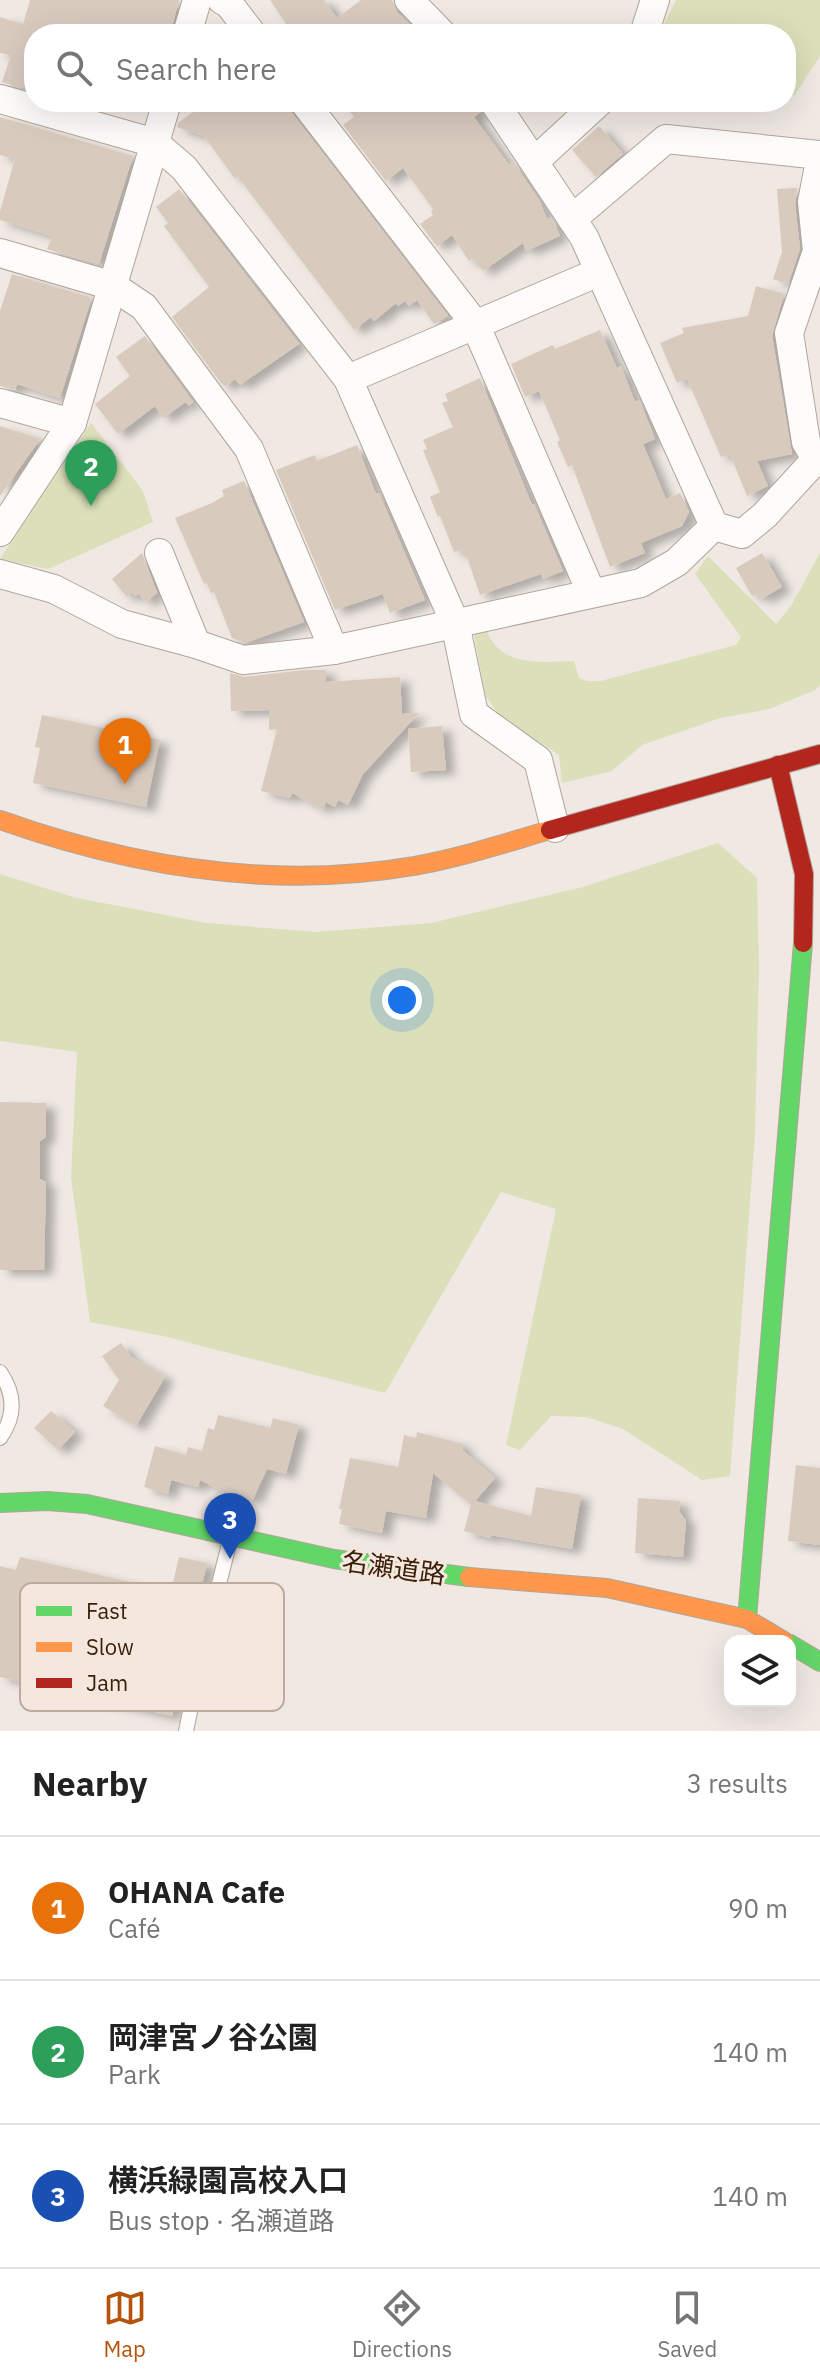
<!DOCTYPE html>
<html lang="en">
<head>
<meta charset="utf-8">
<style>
	body { margin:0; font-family:"IBM Plex Sans","Noto Sans JP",sans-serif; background:#f2f2f2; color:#222 }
	.controls { position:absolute; right:24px; bottom:24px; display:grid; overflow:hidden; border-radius:16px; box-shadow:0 8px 32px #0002 }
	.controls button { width:72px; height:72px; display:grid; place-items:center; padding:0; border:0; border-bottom:2px solid #e0e0e0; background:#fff; color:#222; font:40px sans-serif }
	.you { position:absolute; left:402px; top:1000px; width:28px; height:28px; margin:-20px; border:6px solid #fff; border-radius:50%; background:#1a73e8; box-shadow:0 0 0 12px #1a73e833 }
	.badge { display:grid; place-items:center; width:52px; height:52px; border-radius:50%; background:#b45309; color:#fff; font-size:26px; font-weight:700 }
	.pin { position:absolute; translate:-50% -66px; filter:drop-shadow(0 2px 4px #0008) }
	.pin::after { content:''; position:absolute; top:42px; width:28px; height:24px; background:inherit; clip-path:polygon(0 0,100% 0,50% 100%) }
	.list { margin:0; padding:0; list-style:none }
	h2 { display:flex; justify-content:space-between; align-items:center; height:104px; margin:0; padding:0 32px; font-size:34px }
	h2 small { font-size:26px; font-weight:400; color:#767676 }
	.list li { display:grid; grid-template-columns:52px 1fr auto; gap:24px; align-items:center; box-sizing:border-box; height:144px; padding:0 32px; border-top:2px solid #e0e0e0 }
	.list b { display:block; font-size:30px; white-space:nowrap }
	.list p { margin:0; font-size:26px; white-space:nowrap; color:#767676 }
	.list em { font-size:26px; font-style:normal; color:#767676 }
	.icon { flex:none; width:44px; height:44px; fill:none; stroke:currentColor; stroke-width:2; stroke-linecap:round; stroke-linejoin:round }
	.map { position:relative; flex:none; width:820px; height:1731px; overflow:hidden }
	.search { position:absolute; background:#fff; box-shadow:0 8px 32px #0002; left:24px; right:24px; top:24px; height:88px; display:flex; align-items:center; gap:20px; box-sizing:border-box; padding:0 28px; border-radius:32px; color:#767676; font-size:30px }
	.sheet { height:536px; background:#fff }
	nav { display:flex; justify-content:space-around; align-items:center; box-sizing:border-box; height:112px; border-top:2px solid #e0e0e0; background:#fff; font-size:22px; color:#767676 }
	nav a { display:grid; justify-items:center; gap:4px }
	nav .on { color:#b45309 }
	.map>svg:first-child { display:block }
	.green { fill:#dbe0ba }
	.building { fill:#d9cabe; filter:url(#shadow) }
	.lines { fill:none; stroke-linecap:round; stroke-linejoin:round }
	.lane-casing { stroke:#b2a498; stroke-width:16 }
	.street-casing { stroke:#b2a498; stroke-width:30 }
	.fast-casing { stroke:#b2a498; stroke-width:20 }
	.slow-casing { stroke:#b2a498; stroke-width:20 }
	.jam-casing { stroke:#b2a498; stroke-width:20 }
	.lane { stroke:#fdfcfb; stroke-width:14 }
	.street { stroke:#fdfcfb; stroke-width:28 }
	.fast { stroke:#63d668; stroke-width:18 }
	.slow { stroke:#ff974d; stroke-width:18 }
	.jam { stroke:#b3261e; stroke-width:18 }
	.labels { text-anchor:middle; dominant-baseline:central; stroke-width:6; stroke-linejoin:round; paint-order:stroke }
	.street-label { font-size:26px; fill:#371f09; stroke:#f5e7dd }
	.key { fill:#f5e7dd; stroke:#bcab9d; stroke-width:2 }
	.key-label { font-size:22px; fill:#371f09 }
</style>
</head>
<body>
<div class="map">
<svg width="820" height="1731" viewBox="0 0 820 1731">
	<defs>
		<filter id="shadow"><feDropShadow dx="9" dy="5" stdDeviation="4" flood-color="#0004"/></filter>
	</defs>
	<rect width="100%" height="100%" fill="#efe8e3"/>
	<!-- green -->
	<g class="green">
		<path d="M676,0H820V56L795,95H786V34H659Z"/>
		<path d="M91,423L143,491L153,522L48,569L0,559Z"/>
		<path d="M820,553V685L815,690L769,709L720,718L642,745L612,771L562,783L559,755L499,715L485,695L474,634L486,629C500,668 540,662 574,661L579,678L587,681H601L736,645L741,637L695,574L708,556L776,624L791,606Z"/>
		<path d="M718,843L757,878L759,968L755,1134L730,1476L702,1480L623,1429L586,1417L551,1416L520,1450L506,1445L556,1209L501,1192L385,1393L163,1336L90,1322L71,1177L77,1052L0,1041V874L77,898L207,923L316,932L431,923L583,887Z"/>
	</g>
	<!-- building -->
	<g class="building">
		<path d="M30,0H179L170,34H34V69L29,83L25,81L23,88L2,82L11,55L0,53V17L23,24Z"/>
		<path d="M270,0H324L337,18L361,0H392L397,12L418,34H293Z"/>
		<path d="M206,102H287L291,112L448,316L434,324L417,300L409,306L405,301L398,306L396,303L374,321L371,317L354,330L238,177L235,179L204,136L177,127L178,123Z"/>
		<path d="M343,102H477L480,112L474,117L509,165L513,162L539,200L547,219L550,217L554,222L560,236L526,251L523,243L483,271L473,258L469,261L452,235L437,246L420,224L433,215L431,211L433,209L403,168L386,181L343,125L354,117Z"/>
		<path d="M0,117L133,156L99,264L47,249L52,236L0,220V211L15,159L0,155Z"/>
		<path d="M599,126L623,154L596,177L572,150Z"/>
		<path d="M797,188L795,204L800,249L788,284L773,279L782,252L777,189Z"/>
		<path d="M179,189L299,344L240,385L235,379L226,386L221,383L172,317L209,287L164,226L168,223L156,207Z"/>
		<path d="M12,274L89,297L91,300L60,398L17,384L15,390L0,386V311Z"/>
		<path d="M756,286L784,294L772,336L792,454L757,461L768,486L747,496L730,454L721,457L687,379L677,383L660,343L684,333L682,328L748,316Z"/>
		<path d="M600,330L617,368L621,366L635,402L639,400L645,414L655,439L643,444L666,499L680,493L689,512L682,526L641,543L645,553L610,567L572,465L568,467L557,442L560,440L539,391L525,397L511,364L553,345L555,349Z"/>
		<path d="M145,336L193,402L189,406L186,402L163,418L155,406L118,434L95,404L130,376L116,357Z"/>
		<path d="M480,378L532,505L534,504L563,571L543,579L541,574L480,595L467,557L465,558L462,549L454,552L440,516L438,517L430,497L440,492L423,450L427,449L423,440L453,427L442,403L448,401L445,394Z"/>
		<path d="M0,426L40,439L0,496Z"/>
		<path d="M357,445L376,494L379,493L425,600L390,613L383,594L335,610L276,470L315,455L317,461Z"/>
		<path d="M244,481L304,622L245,643L232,638L214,592L211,593L206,582L204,584L175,518L212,503L224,496L222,490Z"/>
		<path d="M142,553L157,593L146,602L139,594L135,596L132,592L127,597L112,579Z"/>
		<path d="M762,553L782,587L761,599L758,593L752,596L736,568Z"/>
		<path d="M304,670H326V682L400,677L402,714L419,713L363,774L348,805L338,800L335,807L326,802L323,809L292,793L290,798L261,791L277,729L269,730V710L231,711L230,673L245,677Z"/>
		<path d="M42,715L160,740L146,807L33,783L40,748L35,747Z"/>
		<path d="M442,726L446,770L411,772L408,729Z"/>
		<path d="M0,1102L46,1103V1137L40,1141V1179L46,1182L44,1270H0Z"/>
		<path d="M121,1343L131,1357L165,1377L136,1426L103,1406L119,1380L102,1356Z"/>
		<path d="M51,1411L75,1432L58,1450L34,1428Z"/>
		<path d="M218,1415L270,1428L273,1418L299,1425L286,1474L267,1469L252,1501L235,1492L233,1496L200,1480L198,1487L171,1480L168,1494L144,1487L155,1446L186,1455L188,1447L202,1451L208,1428L214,1430Z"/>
		<path d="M417,1432L463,1444L462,1450L495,1478L475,1501L531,1516L536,1487L581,1495L572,1549L491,1535L490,1538L464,1531L471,1505L433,1473L426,1518L386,1511L382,1533L339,1524L342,1509H339L350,1458L398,1467L404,1435L416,1438Z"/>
		<path d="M796,1465L820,1468V1545L788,1541Z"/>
		<path d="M638,1498L680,1501L679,1511L686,1521L683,1557L635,1553Z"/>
		<path d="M20,1557L171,1591L179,1557L207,1563L172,1716L0,1677V1566L16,1570Z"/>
	</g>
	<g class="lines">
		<!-- lane casing -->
		<g class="lane-casing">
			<g id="lane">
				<path d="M0,1372C15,1394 16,1416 0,1438"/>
				<path d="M186,1731L206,1636L231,1536"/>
			</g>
		</g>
		<!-- street casing -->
		<g class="street-casing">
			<g id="street">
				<path d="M222,0L229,4L252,34"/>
				<path d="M409,0L442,34"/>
				<path d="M187,34L197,0"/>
				<path d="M644,34L655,0"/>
				<path d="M0,99L155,143L184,168L348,379L455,623L474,714L538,760L555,828"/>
				<path d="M304,102L475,324L591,592"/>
				<path d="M494,102L584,237L714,526"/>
				<path d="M535,161L599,102"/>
				<path d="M572,219L666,139L820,155"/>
				<path d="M0,253L113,286L144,307L249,449L334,650"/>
				<path d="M348,379L599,272"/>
				<path d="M0,403L72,423"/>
				<path d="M816,459L806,442L789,333L817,251L812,202L820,161"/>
				<path d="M0,532L72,423L167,102"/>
				<path d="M159,553L196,644"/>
				<path d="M0,574L54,589L122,624L196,644L243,660L334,650L641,583L677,562L714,526L742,534L765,515L820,455"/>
			</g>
		</g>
		<!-- fast casing -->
		<g class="fast-casing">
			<g id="fast">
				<path d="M0,1503L47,1501L87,1504L334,1559L469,1577"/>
				<path d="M747,1619L803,943"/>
				<path d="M790,1644L820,1662"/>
			</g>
		</g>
		<!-- slow casing -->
		<g class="slow-casing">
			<g id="slow">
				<path d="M0,820C132,867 274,890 414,866C460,858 505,843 550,830"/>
				<path d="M469,1577L607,1588L747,1619L784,1641"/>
			</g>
		</g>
		<!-- jam casing -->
		<g class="jam-casing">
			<g id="jam">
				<path d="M778,765L804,874L803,943"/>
				<path d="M550,830L820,754"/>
			</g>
		</g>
		<!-- lane -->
		<use href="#lane" class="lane"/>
		<!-- street -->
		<use href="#street" class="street"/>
		<!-- fast -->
		<use href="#fast" class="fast"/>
		<!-- slow -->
		<use href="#slow" class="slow"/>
		<!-- jam -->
		<use href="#jam" class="jam"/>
	</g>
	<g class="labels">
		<!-- street labels -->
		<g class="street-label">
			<text transform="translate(394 1567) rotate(8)">名瀬道路</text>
		</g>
	</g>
	<!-- legend -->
	<rect x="20" y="1583" width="264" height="128" rx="12" class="key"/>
	<rect x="36" y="1606" width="36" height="10" fill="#63d668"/>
	<rect x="36" y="1642" width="36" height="10" fill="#ff974d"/>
	<rect x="36" y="1678" width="36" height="10" fill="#b3261e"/>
	<g class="key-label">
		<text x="86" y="1619">Fast</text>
		<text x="86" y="1655">Slow</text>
		<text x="86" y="1691">Jam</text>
	</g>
</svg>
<div class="controls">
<button><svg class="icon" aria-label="layers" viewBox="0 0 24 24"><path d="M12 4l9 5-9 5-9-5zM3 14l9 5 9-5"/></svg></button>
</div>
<div class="you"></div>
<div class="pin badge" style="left:125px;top:784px;background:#e8710a">1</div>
<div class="pin badge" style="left:91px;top:506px;background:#2e9e5b">2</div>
<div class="pin badge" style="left:230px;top:1559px;background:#1a4fb4">3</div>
<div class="search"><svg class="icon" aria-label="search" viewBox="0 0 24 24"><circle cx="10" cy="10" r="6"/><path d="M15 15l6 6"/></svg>Search here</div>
</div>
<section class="sheet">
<h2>Nearby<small>3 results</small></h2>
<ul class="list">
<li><span class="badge" style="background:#e8710a">1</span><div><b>OHANA Cafe</b><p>Café</p></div><em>90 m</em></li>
<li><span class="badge" style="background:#2e9e5b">2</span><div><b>岡津宮ノ谷公園</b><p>Park</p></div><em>140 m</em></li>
<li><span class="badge" style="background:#1a4fb4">3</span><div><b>横浜緑園高校入口</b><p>Bus stop · 名瀬道路</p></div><em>140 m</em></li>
</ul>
</section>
<nav>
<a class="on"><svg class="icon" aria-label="map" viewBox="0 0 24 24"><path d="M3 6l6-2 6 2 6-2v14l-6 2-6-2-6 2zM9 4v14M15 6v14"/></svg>Map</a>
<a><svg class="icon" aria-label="directions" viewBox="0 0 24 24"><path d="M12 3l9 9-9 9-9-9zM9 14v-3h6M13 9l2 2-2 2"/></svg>Directions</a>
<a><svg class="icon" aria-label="saved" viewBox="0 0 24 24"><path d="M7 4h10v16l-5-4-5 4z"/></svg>Saved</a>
</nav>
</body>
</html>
